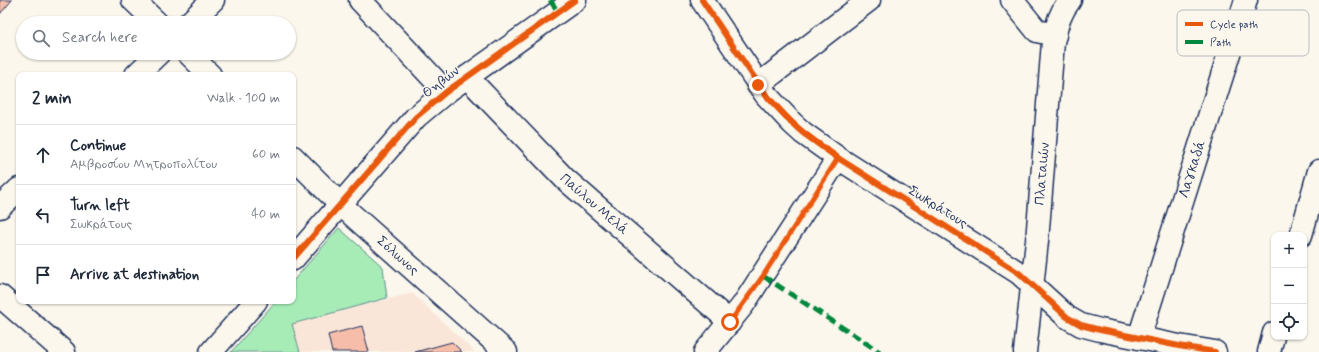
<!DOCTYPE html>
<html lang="en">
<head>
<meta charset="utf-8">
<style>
	body { margin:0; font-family:Mynerve,sans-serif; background:#f2f2f3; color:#1f2937 }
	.controls { position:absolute; right:12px; bottom:12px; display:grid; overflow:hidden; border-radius:8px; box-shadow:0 1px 3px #0004 }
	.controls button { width:36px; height:36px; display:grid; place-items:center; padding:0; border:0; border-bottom:1px solid #e0e1e3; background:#fff; color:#1f2937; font:20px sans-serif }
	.stop { position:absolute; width:12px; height:12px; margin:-9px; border:3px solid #ea580c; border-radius:50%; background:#fff }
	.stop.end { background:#ea580c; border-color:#fff; box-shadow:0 1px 4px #0008 }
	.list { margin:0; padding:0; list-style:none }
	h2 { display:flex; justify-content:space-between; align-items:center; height:52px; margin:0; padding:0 16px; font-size:17px }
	h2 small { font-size:13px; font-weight:400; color:#747a83 }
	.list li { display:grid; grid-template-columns:26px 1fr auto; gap:12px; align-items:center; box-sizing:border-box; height:60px; padding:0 16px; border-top:1px solid #e0e1e3 }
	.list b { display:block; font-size:15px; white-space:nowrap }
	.list p { margin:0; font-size:13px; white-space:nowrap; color:#747a83 }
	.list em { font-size:13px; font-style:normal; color:#747a83 }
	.icon { flex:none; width:22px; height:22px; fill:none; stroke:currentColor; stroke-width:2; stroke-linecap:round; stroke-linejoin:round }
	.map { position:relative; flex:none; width:1319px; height:352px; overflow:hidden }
	.search { position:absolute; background:#fff; box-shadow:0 1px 3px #0004; left:16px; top:16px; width:280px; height:44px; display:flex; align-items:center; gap:10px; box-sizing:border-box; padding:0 14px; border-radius:22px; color:#747a83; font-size:15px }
	.panel { position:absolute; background:#fff; box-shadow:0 1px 3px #0004; left:16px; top:72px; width:280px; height:232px; border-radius:8px }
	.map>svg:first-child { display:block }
	.built { fill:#fae6d8 }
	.green { fill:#a7ecb7; stroke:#618e8a }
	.building { fill:#f6beaa; stroke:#1b2f5e }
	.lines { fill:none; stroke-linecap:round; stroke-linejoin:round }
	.minor-casing { stroke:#1b2f5e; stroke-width:25 }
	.minor { stroke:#fbf7ec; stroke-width:22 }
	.quiet { stroke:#00873e; stroke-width:5; stroke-dasharray:10 5; stroke-linecap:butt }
	.cycleway-casing { stroke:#fbf7ec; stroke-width:8 }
	.cycleway { stroke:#e8590c; stroke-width:6 }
	.route { stroke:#ea580c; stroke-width:5 }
	.labels { text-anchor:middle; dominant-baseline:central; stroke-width:3; stroke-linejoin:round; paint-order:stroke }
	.street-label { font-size:14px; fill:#1b2f5e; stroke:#fbf7ec }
	.key { fill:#fbf7ec; stroke:#b8bbc1; stroke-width:1 }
	.key-label { font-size:11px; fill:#1b2f5e }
</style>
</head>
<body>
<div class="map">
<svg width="1319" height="352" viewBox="0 0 1319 352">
	<rect width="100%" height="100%" fill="#fbf7ec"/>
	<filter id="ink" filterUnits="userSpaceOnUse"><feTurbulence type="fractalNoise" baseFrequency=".025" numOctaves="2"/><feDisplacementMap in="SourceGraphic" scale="8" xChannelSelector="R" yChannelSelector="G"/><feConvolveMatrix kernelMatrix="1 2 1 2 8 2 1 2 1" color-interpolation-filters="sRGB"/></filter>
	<g filter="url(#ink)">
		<!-- built -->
		<path class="built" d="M412,293L475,352H300L292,324Z"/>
		<!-- green -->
		<path class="green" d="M339,228L383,267L387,298L292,324L300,352H231L276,301H293V281Z"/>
		<!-- building -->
		<g class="building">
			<path d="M0,0H12L0,14Z"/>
			<path d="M362,326L369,352H332L328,335Z"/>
			<path d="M452,342L462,352H415Z"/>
		</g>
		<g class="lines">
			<!-- minor casing -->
			<g class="minor-casing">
				<g id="minor">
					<path d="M133,0L157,23"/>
					<path d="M360,0L446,92"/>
					<path d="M702,0L766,95L792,123L803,133L838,158L1019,273L1067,317L1081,325L1100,330L1179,346L1215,352"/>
					<path d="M1012,0L1037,31L1055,35"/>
					<path d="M189,23L213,0"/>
					<path d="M188,53L210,75"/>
					<path d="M136,75L159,53"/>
					<path id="s1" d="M467,77L565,179L730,322"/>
					<path d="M758,85L869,0"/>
					<path id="s2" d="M293,157L341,205L506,352"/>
					<path d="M0,207L19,189"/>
					<path d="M1301,235L1319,171"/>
					<path d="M293,259L416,117L446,92L575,0"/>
					<path d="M0,296L64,352"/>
					<path id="s3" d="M1139,338L1246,0"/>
					<path d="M211,352L256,301"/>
					<path d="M705,352L743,305L838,158"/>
					<path id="s4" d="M1025,352L1037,241L1053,42C1057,25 1059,14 1070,0"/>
					<path d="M1269,352L1274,333"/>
				</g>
			</g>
			<!-- minor -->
			<use href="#minor" class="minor"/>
			<!-- quiet -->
			<g class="quiet">
				<path d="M550,0L558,12"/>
				<path d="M763,276L880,352"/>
			</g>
			<!-- cycleway casing -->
			<g class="cycleway-casing">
				<g id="cycleway">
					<path d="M702,0L766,95L792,123L803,133L838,158L1019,273L1067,317L1081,325L1100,330L1179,346L1215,352"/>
					<path d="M293,259L416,117L446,92L575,0"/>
				</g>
			</g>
			<!-- cycleway -->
			<use href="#cycleway" class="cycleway"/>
		</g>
	</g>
	<g class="lines" filter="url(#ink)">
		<!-- route -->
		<path class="route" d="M730,322L763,276L838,158C807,136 781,116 758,85"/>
	</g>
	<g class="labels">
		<!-- street labels -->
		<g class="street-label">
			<text transform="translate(441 82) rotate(-38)">Θηβών</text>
			<text stroke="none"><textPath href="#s3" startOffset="177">Λαγκαδά</textPath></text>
			<text stroke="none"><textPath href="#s4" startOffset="179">Πλαταιών</textPath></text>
			<text stroke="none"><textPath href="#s1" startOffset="180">Παύλου Μελά</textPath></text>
			<text transform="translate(938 207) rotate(32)">Σωκράτους</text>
			<text stroke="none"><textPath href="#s2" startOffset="144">Σόλωνος</textPath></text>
		</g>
	</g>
	<!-- legend -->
	<rect x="1177" y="10" width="132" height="46" rx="6" class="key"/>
	<rect x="1185" y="22" width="18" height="4" fill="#e8590c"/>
	<rect x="1185" y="40" width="18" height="4" fill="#00873e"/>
	<g class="key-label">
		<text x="1210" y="28">Cycle path</text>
		<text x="1210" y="46">Path</text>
	</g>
</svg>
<div class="controls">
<button>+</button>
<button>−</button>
<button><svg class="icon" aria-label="locate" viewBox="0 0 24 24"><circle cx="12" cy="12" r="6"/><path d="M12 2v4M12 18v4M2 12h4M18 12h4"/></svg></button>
</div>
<div class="stop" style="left:730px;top:322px"></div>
<div class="stop end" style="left:758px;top:85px"></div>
<div class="search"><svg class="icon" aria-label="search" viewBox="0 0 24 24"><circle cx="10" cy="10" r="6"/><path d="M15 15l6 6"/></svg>Search here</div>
<section class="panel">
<h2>2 min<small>Walk · 100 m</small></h2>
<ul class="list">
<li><svg class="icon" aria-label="ahead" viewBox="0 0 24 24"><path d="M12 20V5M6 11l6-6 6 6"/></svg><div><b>Continue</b><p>Αμβροσίου Μητροπολίτου</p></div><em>60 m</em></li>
<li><svg class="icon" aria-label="left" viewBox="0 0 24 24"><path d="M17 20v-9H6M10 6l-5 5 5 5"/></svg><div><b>Turn left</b><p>Σωκράτους</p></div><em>40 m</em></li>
<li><svg class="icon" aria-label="arrive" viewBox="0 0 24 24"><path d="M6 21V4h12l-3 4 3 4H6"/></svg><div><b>Arrive at destination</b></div></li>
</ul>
</section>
</div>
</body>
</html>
